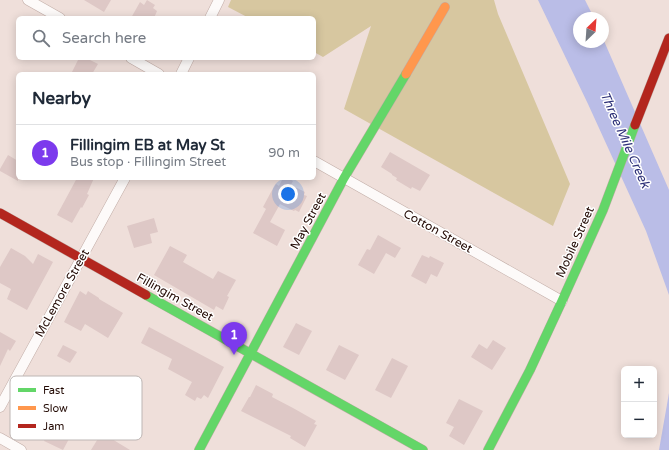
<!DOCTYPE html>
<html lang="en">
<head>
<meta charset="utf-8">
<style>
	body { margin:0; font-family:"Varela Round",sans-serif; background:#f6f6f7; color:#1f2937 }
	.controls { position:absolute; right:12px; bottom:12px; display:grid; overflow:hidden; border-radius:6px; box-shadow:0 2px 10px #0003 }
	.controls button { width:36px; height:36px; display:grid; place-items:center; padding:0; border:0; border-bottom:1px solid #e0e1e3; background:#fff; color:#1f2937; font:20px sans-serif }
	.compass { position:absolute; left:573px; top:12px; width:36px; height:36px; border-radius:50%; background:#fff; box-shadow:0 2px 10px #0003; rotate:25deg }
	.you { position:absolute; left:288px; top:194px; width:14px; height:14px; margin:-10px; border:3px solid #fff; border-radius:50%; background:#1a73e8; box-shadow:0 0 0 6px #1a73e833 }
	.badge { display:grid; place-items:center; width:26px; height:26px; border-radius:50%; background:#7c3aed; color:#fff; font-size:13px; font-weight:700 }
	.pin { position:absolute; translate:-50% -33px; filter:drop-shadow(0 1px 2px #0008) }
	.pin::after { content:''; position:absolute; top:21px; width:14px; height:12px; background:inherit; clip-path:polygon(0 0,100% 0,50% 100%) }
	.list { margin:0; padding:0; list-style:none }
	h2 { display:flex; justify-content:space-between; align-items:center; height:52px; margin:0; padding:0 16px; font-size:17px }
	h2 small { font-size:13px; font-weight:400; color:#747a83 }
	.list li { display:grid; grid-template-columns:26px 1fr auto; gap:12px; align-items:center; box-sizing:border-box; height:56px; padding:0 16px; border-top:1px solid #e0e1e3 }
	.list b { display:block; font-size:15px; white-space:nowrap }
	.list p { margin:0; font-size:13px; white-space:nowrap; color:#747a83 }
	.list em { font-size:13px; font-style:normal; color:#747a83 }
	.icon { flex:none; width:22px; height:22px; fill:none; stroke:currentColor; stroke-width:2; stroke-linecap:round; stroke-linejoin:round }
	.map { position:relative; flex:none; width:669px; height:450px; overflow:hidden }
	.search { position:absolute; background:#fff; box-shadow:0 2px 10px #0003; left:16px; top:16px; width:300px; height:44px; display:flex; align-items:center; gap:10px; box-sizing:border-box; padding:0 14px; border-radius:6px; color:#747a83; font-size:15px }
	.panel { position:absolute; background:#fff; box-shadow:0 2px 10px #0003; left:16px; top:72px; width:300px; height:108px; border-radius:6px }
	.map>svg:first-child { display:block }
	.forest { fill:#d7c7a0 }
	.water { fill:#babde7 }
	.building { fill:#dec8c6 }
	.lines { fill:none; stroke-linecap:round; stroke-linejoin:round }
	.street-casing { stroke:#c1aca6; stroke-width:11 }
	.fast-casing { stroke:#c1aca6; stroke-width:10 }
	.slow-casing { stroke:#c1aca6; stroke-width:10 }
	.jam-casing { stroke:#c1aca6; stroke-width:10 }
	.street { stroke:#fdfaf9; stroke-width:10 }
	.fast { stroke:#63d668; stroke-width:9 }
	.slow { stroke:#ff974d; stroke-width:9 }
	.jam { stroke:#b3261e; stroke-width:9 }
	.labels { text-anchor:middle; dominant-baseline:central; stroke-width:3; stroke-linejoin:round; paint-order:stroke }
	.street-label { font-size:12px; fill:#230a04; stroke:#fff }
	.water-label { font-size:13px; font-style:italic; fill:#2f3279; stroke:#fff }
	.key { fill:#fff; stroke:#bdb6b4; stroke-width:1 }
	.key-label { font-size:11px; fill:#230a04 }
</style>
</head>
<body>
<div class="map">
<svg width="669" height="450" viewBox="0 0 669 450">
	<rect width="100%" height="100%" fill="#efdfda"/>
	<!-- forest -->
	<path class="forest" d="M231,0H494L498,14L570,184L553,226L344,109L371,26L323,57L314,52V18H249L228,7Z"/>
	<!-- water -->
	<g class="water">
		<path d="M538,0H585L594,18H579V42H603V39L604,41L669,190V295L646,231L588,104Z"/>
		<path d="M669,393V450H659Z"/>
	</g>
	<!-- building -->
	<g class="building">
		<path d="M84,0H111L104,12Z"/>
		<path d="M147,0L155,5L153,8L157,11L154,18H131L140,2L144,5Z"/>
		<path d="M79,58H86L98,64L92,74H71Z"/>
		<path d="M390,152L430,175L420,191L412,187L411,189L396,180L397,178L392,175V174L381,167Z"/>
		<path d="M8,155L18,161V181L0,171V169Z"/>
		<path d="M77,178H94L87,194L89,195L82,208L81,207L72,223L57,215Z"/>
		<path d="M283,178H288L293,181L291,185L305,192L304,195L307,196L299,212L295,210L294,211L280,204L270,222L285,230L277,246L253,233L266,209L263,207L271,192L276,184L279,186Z"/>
		<path d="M154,218L158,232L150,234L152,243L134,248L127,226Z"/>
		<path d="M378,235L401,248L395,258L386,253L374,274L358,265L367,249L370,250Z"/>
		<path d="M170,246L187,255L183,262L213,279L218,271L236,280L227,296L229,297L223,310L216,306L214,310L154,275Z"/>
		<path d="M11,248L25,256L33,264L38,254L53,262L27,310L7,299L11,289L0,283V267Z"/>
		<path d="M422,255L429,258L430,256L444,263L437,277L431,274L426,284L411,276Z"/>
		<path d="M80,291L86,295L88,291L99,298V299L123,313L108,338L85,324L81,331L64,322Z"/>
		<path d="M296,323L312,331L299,355L283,347Z"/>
		<path d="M149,327L224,367L208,398L204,395L201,399L197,397L195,401L185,395L192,382L168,369L172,359L141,343Z"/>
		<path d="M0,332L16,341L10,351L8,349L0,366Z"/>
		<path d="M493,340L506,348L492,370L471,357L479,344L487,349Z"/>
		<path d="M63,345L77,352L70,363L57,356Z"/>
		<path d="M339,345L359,355L345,380L326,370Z"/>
		<path d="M392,358L408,366L391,398L375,390Z"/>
		<path d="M256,385L273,394L272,397L293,408L316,421L314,424L317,425L305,447L290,438L291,436L241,411L249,397H250Z"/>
		<path d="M459,399L483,411L464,445L449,436L454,427L446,423Z"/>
		<path d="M62,405L77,412L68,430L71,431L69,436L70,437L63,450L44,441Z"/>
		<path d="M102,433L130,450H91L99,437H100Z"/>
	</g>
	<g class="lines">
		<!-- street casing -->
		<g class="street-casing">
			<g id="street">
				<path d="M28,0L60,18"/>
				<path d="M210,18L219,0"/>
				<path d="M131,58L159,74"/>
				<path d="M181,74L189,58"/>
				<path d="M314,161L562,301"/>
				<path d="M0,407L125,178"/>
				<path d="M0,438L21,450"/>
			</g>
		</g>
		<!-- fast casing -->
		<g class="fast-casing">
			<g id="fast">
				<path d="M146,295L423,450"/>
				<path d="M199,450L344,178L406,74"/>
				<path d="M488,450L530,370L562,301L603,210L635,125"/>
			</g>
		</g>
		<!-- slow casing -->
		<g class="slow-casing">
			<path id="slow" d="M406,74L445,7"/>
		</g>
		<!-- jam casing -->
		<g class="jam-casing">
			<g id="jam">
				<path d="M635,125L669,38"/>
				<path d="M0,213L146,295"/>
			</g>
		</g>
		<!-- street -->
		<use href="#street" class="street"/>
		<!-- fast -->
		<use href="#fast" class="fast"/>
		<!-- slow -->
		<use href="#slow" class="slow"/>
		<!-- jam -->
		<use href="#jam" class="jam"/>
	</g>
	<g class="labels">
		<!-- street labels -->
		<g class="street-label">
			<text transform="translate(308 221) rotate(-62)">May Street</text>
			<text transform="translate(438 231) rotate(29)">Cotton Street</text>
			<text transform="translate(575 242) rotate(-66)">Mobile Street</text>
			<text transform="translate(62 293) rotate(-61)">McLemore Street</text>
			<text transform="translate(175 297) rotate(29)">Fillingim Street</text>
		</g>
		<!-- water labels -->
		<g class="water-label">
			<text transform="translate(625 140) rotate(66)">Three Mile Creek</text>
		</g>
	</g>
	<!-- legend -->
	<rect x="10" y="376" width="132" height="64" rx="6" class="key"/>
	<rect x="18" y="388" width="18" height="4" fill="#63d668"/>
	<rect x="18" y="406" width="18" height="4" fill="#ff974d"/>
	<rect x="18" y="424" width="18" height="4" fill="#b3261e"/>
	<g class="key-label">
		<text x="43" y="394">Fast</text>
		<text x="43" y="412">Slow</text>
		<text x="43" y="430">Jam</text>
	</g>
</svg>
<div class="controls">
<button>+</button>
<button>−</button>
</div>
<svg class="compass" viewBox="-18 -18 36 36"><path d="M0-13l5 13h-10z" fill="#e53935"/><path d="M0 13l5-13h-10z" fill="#747a83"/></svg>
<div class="you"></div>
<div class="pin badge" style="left:234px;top:355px">1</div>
<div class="search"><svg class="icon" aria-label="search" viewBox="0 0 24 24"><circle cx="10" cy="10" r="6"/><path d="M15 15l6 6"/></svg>Search here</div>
<section class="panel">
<h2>Nearby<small></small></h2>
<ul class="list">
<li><span class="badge">1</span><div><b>Fillingim EB at May St</b><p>Bus stop · Fillingim Street</p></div><em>90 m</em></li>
</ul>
</section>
</div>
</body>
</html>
